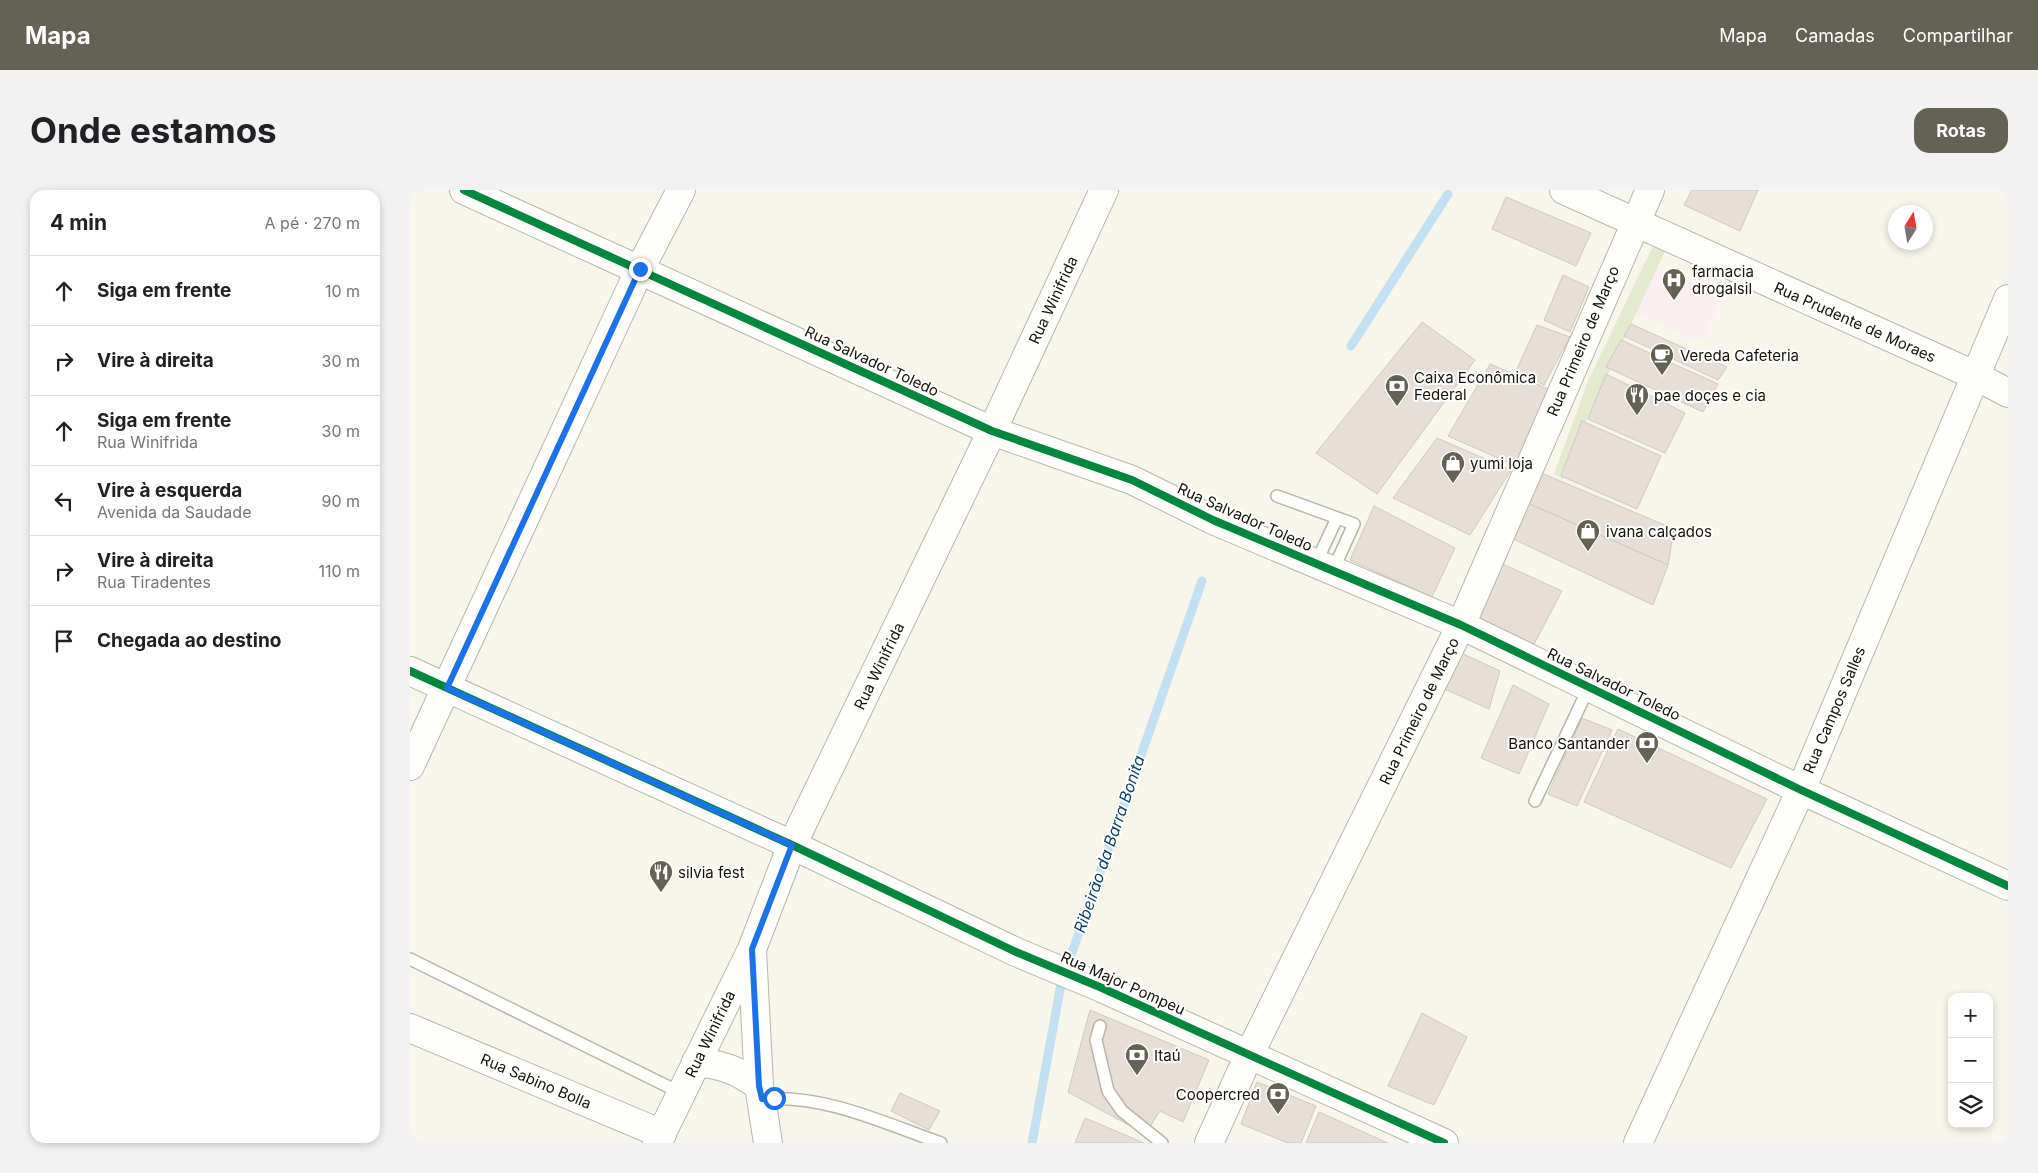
<!DOCTYPE html>
<html lang="pt">
<head>
<meta charset="utf-8">
<style>
	body { margin:0; font-family:Inter,sans-serif; background:#f2f2f2; color:#202124 }
	.controls { position:absolute; right:15px; bottom:15px; display:grid; overflow:hidden; border-radius:10px; box-shadow:0 2px 8px #0003 }
	.controls button { width:45px; height:45px; display:grid; place-items:center; padding:0; border:0; border-bottom:1px solid #e0e0e0; background:#fff; color:#202124; font:25px sans-serif }
	.compass { position:absolute; left:1478px; top:15px; width:45px; height:45px; border-radius:50%; background:#fff; box-shadow:0 2px 8px #0003; rotate:11deg }
	.stop { position:absolute; width:15px; height:15px; margin:-11px; border:4px solid #1a73e8; border-radius:50%; background:#fff }
	.stop.end { background:#1a73e8; border-color:#fff; box-shadow:0 1px 5px #0008 }
	.list { margin:0; padding:0; list-style:none }
	h2 { display:flex; justify-content:space-between; align-items:center; height:65px; margin:0; padding:0 20px; font-size:21px }
	h2 small { font-size:16px; font-weight:400; color:#757577 }
	.list li { display:grid; grid-template-columns:32px 1fr auto; gap:15px; align-items:center; box-sizing:border-box; height:70px; padding:0 20px; border-top:1px solid #e0e0e0 }
	.list b { display:block; font-size:19px; white-space:nowrap }
	.list p { margin:0; font-size:16px; white-space:nowrap; color:#757577 }
	.list em { font-size:16px; font-style:normal; color:#757577 }
	.icon { flex:none; width:28px; height:28px; fill:none; stroke:currentColor; stroke-width:2; stroke-linecap:round; stroke-linejoin:round }
	.map { position:relative; flex:none; width:1598px; height:953px; overflow:hidden; border-radius:15px }
	header { display:flex; align-items:center; gap:30px; box-sizing:border-box; height:70px; padding:0 25px; background:#646155; color:#fff }
	header strong { font-size:24px }
	nav { display:flex; gap:28px; margin-inline-start:auto; font-size:18px }
	.intro { display:flex; align-items:center; justify-content:space-between; box-sizing:border-box; height:120px; padding:0 30px }
	h1 { margin:0; font-size:35px }
	.button { padding:12px 22px; border-radius:15px; background:#646155; color:#fff; font-size:18px; font-weight:700 }
	main { display:flex; gap:30px; padding:0 30px }
	aside { flex:1; background:#fff; border-radius:15px; box-shadow:0 2px 8px #0003 }
	.map>svg:first-child { display:block }
	.medical { fill:#fbeef0 }
	.green { fill:#e4eacd }
	.lines { fill:none; stroke-linecap:round; stroke-linejoin:round }
	.stream { stroke:#c1e0f4; stroke-width:9 }
	.building { fill:#e7ded7; stroke:#d0c8c1 }
	.lane-casing { stroke:#b8b6aa; stroke-width:14 }
	.secondary-casing { stroke:#b8b6aa; stroke-width:30 }
	.lane { stroke:#fefefc; stroke-width:11 }
	.secondary { stroke:#fefefc; stroke-width:28 }
	.cycleway-casing { stroke:#fff; stroke-width:11 }
	.cycleway { stroke:#00873e; stroke-width:8 }
	.route { stroke:#1a73e8; stroke-width:6 }
	.labels { text-anchor:middle; dominant-baseline:central; stroke-width:4; stroke-linejoin:round; paint-order:stroke }
	.poi-label { font-size:15px; fill:#141105; stroke:#fff; text-anchor:start }
	.street-label { font-size:15px; fill:#141105; stroke:#fff }
	.water-label { font-size:16px; font-style:italic; fill:#053f5e; stroke:#fff }
</style>
</head>
<body>
<header>
<strong>Mapa</strong>
<nav><a>Mapa</a><a>Camadas</a><a>Compartilhar</a></nav>
</header>
<div class="intro"><h1>Onde estamos</h1><a class="button">Rotas</a></div>
<main>
<aside>
<h2>4 min<small>A pé · 270 m</small></h2>
<ul class="list">
<li><svg class="icon" aria-label="ahead" viewBox="0 0 24 24"><path d="M12 20V5M6 11l6-6 6 6"/></svg><div><b>Siga em frente</b></div><em>10 m</em></li>
<li><svg class="icon" aria-label="right" viewBox="0 0 24 24"><path d="M7 20v-9h11M14 6l5 5-5 5"/></svg><div><b>Vire à direita</b></div><em>30 m</em></li>
<li><svg class="icon" aria-label="ahead" viewBox="0 0 24 24"><path d="M12 20V5M6 11l6-6 6 6"/></svg><div><b>Siga em frente</b><p>Rua Winifrida</p></div><em>30 m</em></li>
<li><svg class="icon" aria-label="left" viewBox="0 0 24 24"><path d="M17 20v-9H6M10 6l-5 5 5 5"/></svg><div><b>Vire à esquerda</b><p>Avenida da Saudade</p></div><em>90 m</em></li>
<li><svg class="icon" aria-label="right" viewBox="0 0 24 24"><path d="M7 20v-9h11M14 6l5 5-5 5"/></svg><div><b>Vire à direita</b><p>Rua Tiradentes</p></div><em>110 m</em></li>
<li><svg class="icon" aria-label="arrive" viewBox="0 0 24 24"><path d="M6 21V4h12l-3 4 3 4H6"/></svg><div><b>Chegada ao destino</b></div></li>
</ul>
</aside>
<div class="map">
<svg width="1598" height="953" viewBox="0 0 1598 953">
	<rect width="100%" height="100%" fill="#f8f6ea"/>
	<!-- medical -->
	<path class="medical" d="M1232,73L1314,105L1291,153L1213,118Z"/>
	<!-- green -->
	<path class="green" d="M1244,54L1256,59L1169,247L1153,289L1144,284L1178,191Z"/>
	<g class="lines">
		<!-- stream -->
		<g class="stream">
			<path d="M941,156L1038,4"/>
			<path d="M622,953L651,794L792,391"/>
		</g>
	</g>
	<!-- building -->
	<g class="building">
		<path d="M1282,0H1348L1330,41L1274,15Z"/>
		<path d="M1096,7L1181,43L1166,76L1082,39Z"/>
		<path d="M1153,85L1179,97L1160,142L1134,130Z"/>
		<path d="M1012,132L1065,170L967,304L906,263Z"/>
		<path d="M1221,134L1317,177L1308,190L1214,146Z"/>
		<path d="M1127,135L1160,147L1134,195L1106,181Z"/>
		<path d="M1211,150L1308,194L1293,222L1196,177Z"/>
		<path d="M1080,174L1143,201L1106,276L1038,246Z"/>
		<path d="M1196,184L1275,223L1255,263L1178,229Z"/>
		<path d="M1172,231L1251,266L1227,319L1151,286Z"/>
		<path d="M1027,248L1101,280L1060,345L983,308Z"/>
		<path d="M1129,282L1264,339L1258,375L1113,311Z"/>
		<path d="M1113,311L1258,375L1243,415L1101,348Z"/>
		<path d="M964,316L1045,358L1022,407L940,370Z"/>
		<path d="M1086,371L1152,401L1122,458L1061,430Z"/>
		<path d="M1047,461L1090,481L1079,519L1030,497Z"/>
		<path d="M1103,495L1139,514L1109,584L1071,568Z"/>
		<path d="M1172,528L1202,540L1167,616L1138,604Z"/>
		<path d="M1208,539L1357,609L1321,678L1174,612Z"/>
		<path d="M680,820L799,870L773,932L750,921L735,944L658,902Z"/>
		<path d="M1012,823L1057,847L1024,915L978,896Z"/>
		<path d="M847,892L906,916L891,953H878L831,934Z"/>
		<path d="M490,903L530,921L519,940L481,921Z"/>
		<path d="M909,922L978,953H896Z"/>
		<path d="M675,928L734,953H665Z"/>
	</g>
	<g class="lines">
		<!-- lane casing -->
		<g class="lane-casing">
			<g id="lane">
				<path d="M867,306L944,334L923,380"/>
				<path d="M906,373L927,328"/>
				<path d="M1125,611L1179,497"/>
				<path d="M0,769L271,903"/>
				<path d="M690,836L686,850L698,901L712,921L752,953"/>
				<path d="M352,909C417,905 471,932 531,953"/>
			</g>
		</g>
		<!-- secondary casing -->
		<g class="secondary-casing">
			<g id="secondary">
				<path d="M54,0L582,241L722,290L803,330L1051,435L1391,600L1598,696"/>
				<path d="M1154,0L1564,185L1598,203"/>
				<path d="M0,481L382,655L606,762L692,798L1034,953"/>
				<path d="M0,576L230,79L271,0"/>
				<path d="M342,760L349,896L358,953"/>
				<path d="M0,838L252,944"/>
				<path d="M286,872C314,875 327,880 349,896"/>
				<path d="M247,953L342,759L382,655L582,241L694,0"/>
				<path d="M799,953L839,865L1051,435L1240,0"/>
				<path d="M1228,953L1391,600L1598,109"/>
			</g>
		</g>
		<!-- lane -->
		<use href="#lane" class="lane"/>
		<!-- secondary -->
		<use href="#secondary" class="secondary"/>
		<!-- cycleway casing -->
		<g class="cycleway-casing">
			<g id="cycleway">
				<path d="M54,0L582,241L722,290L803,330L1051,435L1391,600L1598,696"/>
				<path d="M0,481L382,655L606,762L692,798L1034,953"/>
			</g>
		</g>
		<!-- cycleway -->
		<use href="#cycleway" class="cycleway"/>
	</g>
	<g class="lines">
		<!-- route -->
		<path class="route" d="M230,79L37,498L382,655L342,759L349,896L352,909L364,908"/>
	</g>
	<!-- icons -->
	<defs>
		<g id="hospital-pin" transform="scale(1.25)"><path d="M0 17L-7.5 6A9.5 9.5 0 1 1 7.5 6Z" fill="#646155" stroke="#fff"/><path d="M-5-5h3v3.5h4V-5h3V5h-3V1.5h-4V5h-3Z" fill="#fff"/></g>
		<g id="cafe-pin" transform="scale(1.25)"><path d="M0 17L-7.5 6A9.5 9.5 0 1 1 7.5 6Z" fill="#646155" stroke="#fff"/><path d="M-5.5-4.5H6V0H3Q3 3.5 0 3.5H-2.5Q-5.5 3.5-5.5 0ZM3-3.2v2h1.7v-2ZM-6 4.5H4V6H-6Z" fill="#fff"/></g>
		<g id="bank-pin" transform="scale(1.25)"><path d="M0 17L-7.5 6A9.5 9.5 0 1 1 7.5 6Z" fill="#646155" stroke="#fff"/><path d="M-6-4H6V4H-6ZM0-2.3a2.3 2.3 0 1 0 0 4.6a2.3 2.3 0 1 0 0-4.6Z" fill="#fff"/></g>
		<g id="restaurant-pin" transform="scale(1.25)"><path d="M0 17L-7.5 6A9.5 9.5 0 1 1 7.5 6Z" fill="#646155" stroke="#fff"/><path d="M-5-6h1v4h1v-4h1v4h1v-4h1v5L-1.5 .5V6h-2V.5L-5-1ZM5-6V6H3V1.5H1.5Q1.5-4 5-6Z" fill="#fff"/></g>
		<g id="shop-pin" transform="scale(1.25)"><path d="M0 17L-7.5 6A9.5 9.5 0 1 1 7.5 6Z" fill="#646155" stroke="#fff"/><path d="M-5-2.5h2.3a2.7 3.5 0 0 1 5.4 0H5L5.5 6h-11ZM-1.5-2.5h3a1.5 2.3 0 0 0-3 0Z" fill="#fff"/></g>
	</defs>
	<g fill-rule="evenodd">
		<use href="#hospital-pin" x="1264" y="90"/>
		<use href="#cafe-pin" x="1252" y="165"/>
		<use href="#bank-pin" x="987" y="196"/>
		<use href="#restaurant-pin" x="1227" y="205"/>
		<use href="#shop-pin" x="1043" y="273"/>
		<use href="#shop-pin" x="1178" y="341"/>
		<use href="#bank-pin" x="1237" y="553"/>
		<use href="#restaurant-pin" x="251" y="682"/>
		<use href="#bank-pin" x="727" y="865"/>
		<use href="#bank-pin" x="868" y="904"/>
	</g>
	<g class="labels">
		<!-- poi labels -->
		<g class="poi-label">
			<text x="1282" y="81">farmacia<tspan x="1282" dy="17">drogalsil</tspan></text>
			<text x="1270" y="165">Vereda Cafeteria</text>
			<text x="1004" y="187">Caixa Econômica<tspan x="1004" dy="17">Federal</tspan></text>
			<text x="1244" y="205">pae doçes e cia</text>
			<text x="1060" y="273">yumi loja</text>
			<text x="1196" y="341">ivana calçados</text>
			<text x="1220" y="553" text-anchor="end">Banco Santander</text>
			<text x="268" y="682">silvia fest</text>
			<text x="744" y="865">Itaú</text>
			<text x="850" y="904" text-anchor="end">Coopercred</text>
		</g>
		<!-- street labels -->
		<g class="street-label">
			<text transform="translate(643 110) rotate(-65)">Rua Winifrida</text>
			<text transform="translate(1445 132) rotate(24)">Rua Prudente de Moraes</text>
			<text transform="translate(1173 151) rotate(-67)">Rua Primeiro de Março</text>
			<text transform="translate(462 171) rotate(25)">Rua Salvador Toledo</text>
			<text transform="translate(835 327) rotate(24)">Rua Salvador Toledo</text>
			<text transform="translate(469 476) rotate(-64)">Rua Winifrida</text>
			<text transform="translate(1204 494) rotate(26)">Rua Salvador Toledo</text>
			<text transform="translate(1424 520) rotate(-67)">Rua Campos Salles</text>
			<text transform="translate(1009 521) rotate(-64)">Rua Primeiro de Março</text>
			<text transform="translate(713 793) rotate(24)">Rua Major Pompeu</text>
			<text transform="translate(300 844) rotate(-64)">Rua Winifrida</text>
			<text transform="translate(126 891) rotate(23)">Rua Sabino Bolla</text>
		</g>
		<!-- water labels -->
		<g class="water-label">
			<text transform="translate(699 654) rotate(-71)">Ribeirão da Barra Bonita</text>
		</g>
	</g>
</svg>
<div class="controls">
<button>+</button>
<button>−</button>
<button><svg class="icon" aria-label="layers" viewBox="0 0 24 24"><path d="M12 4l9 5-9 5-9-5zM3 14l9 5 9-5"/></svg></button>
</div>
<svg class="compass" viewBox="-18 -18 36 36"><path d="M0-13l5 13h-10z" fill="#e53935"/><path d="M0 13l5-13h-10z" fill="#757577"/></svg>
<div class="stop" style="left:364px;top:908px"></div>
<div class="stop end" style="left:230px;top:79px"></div>
</div>
</main>
</body>
</html>
